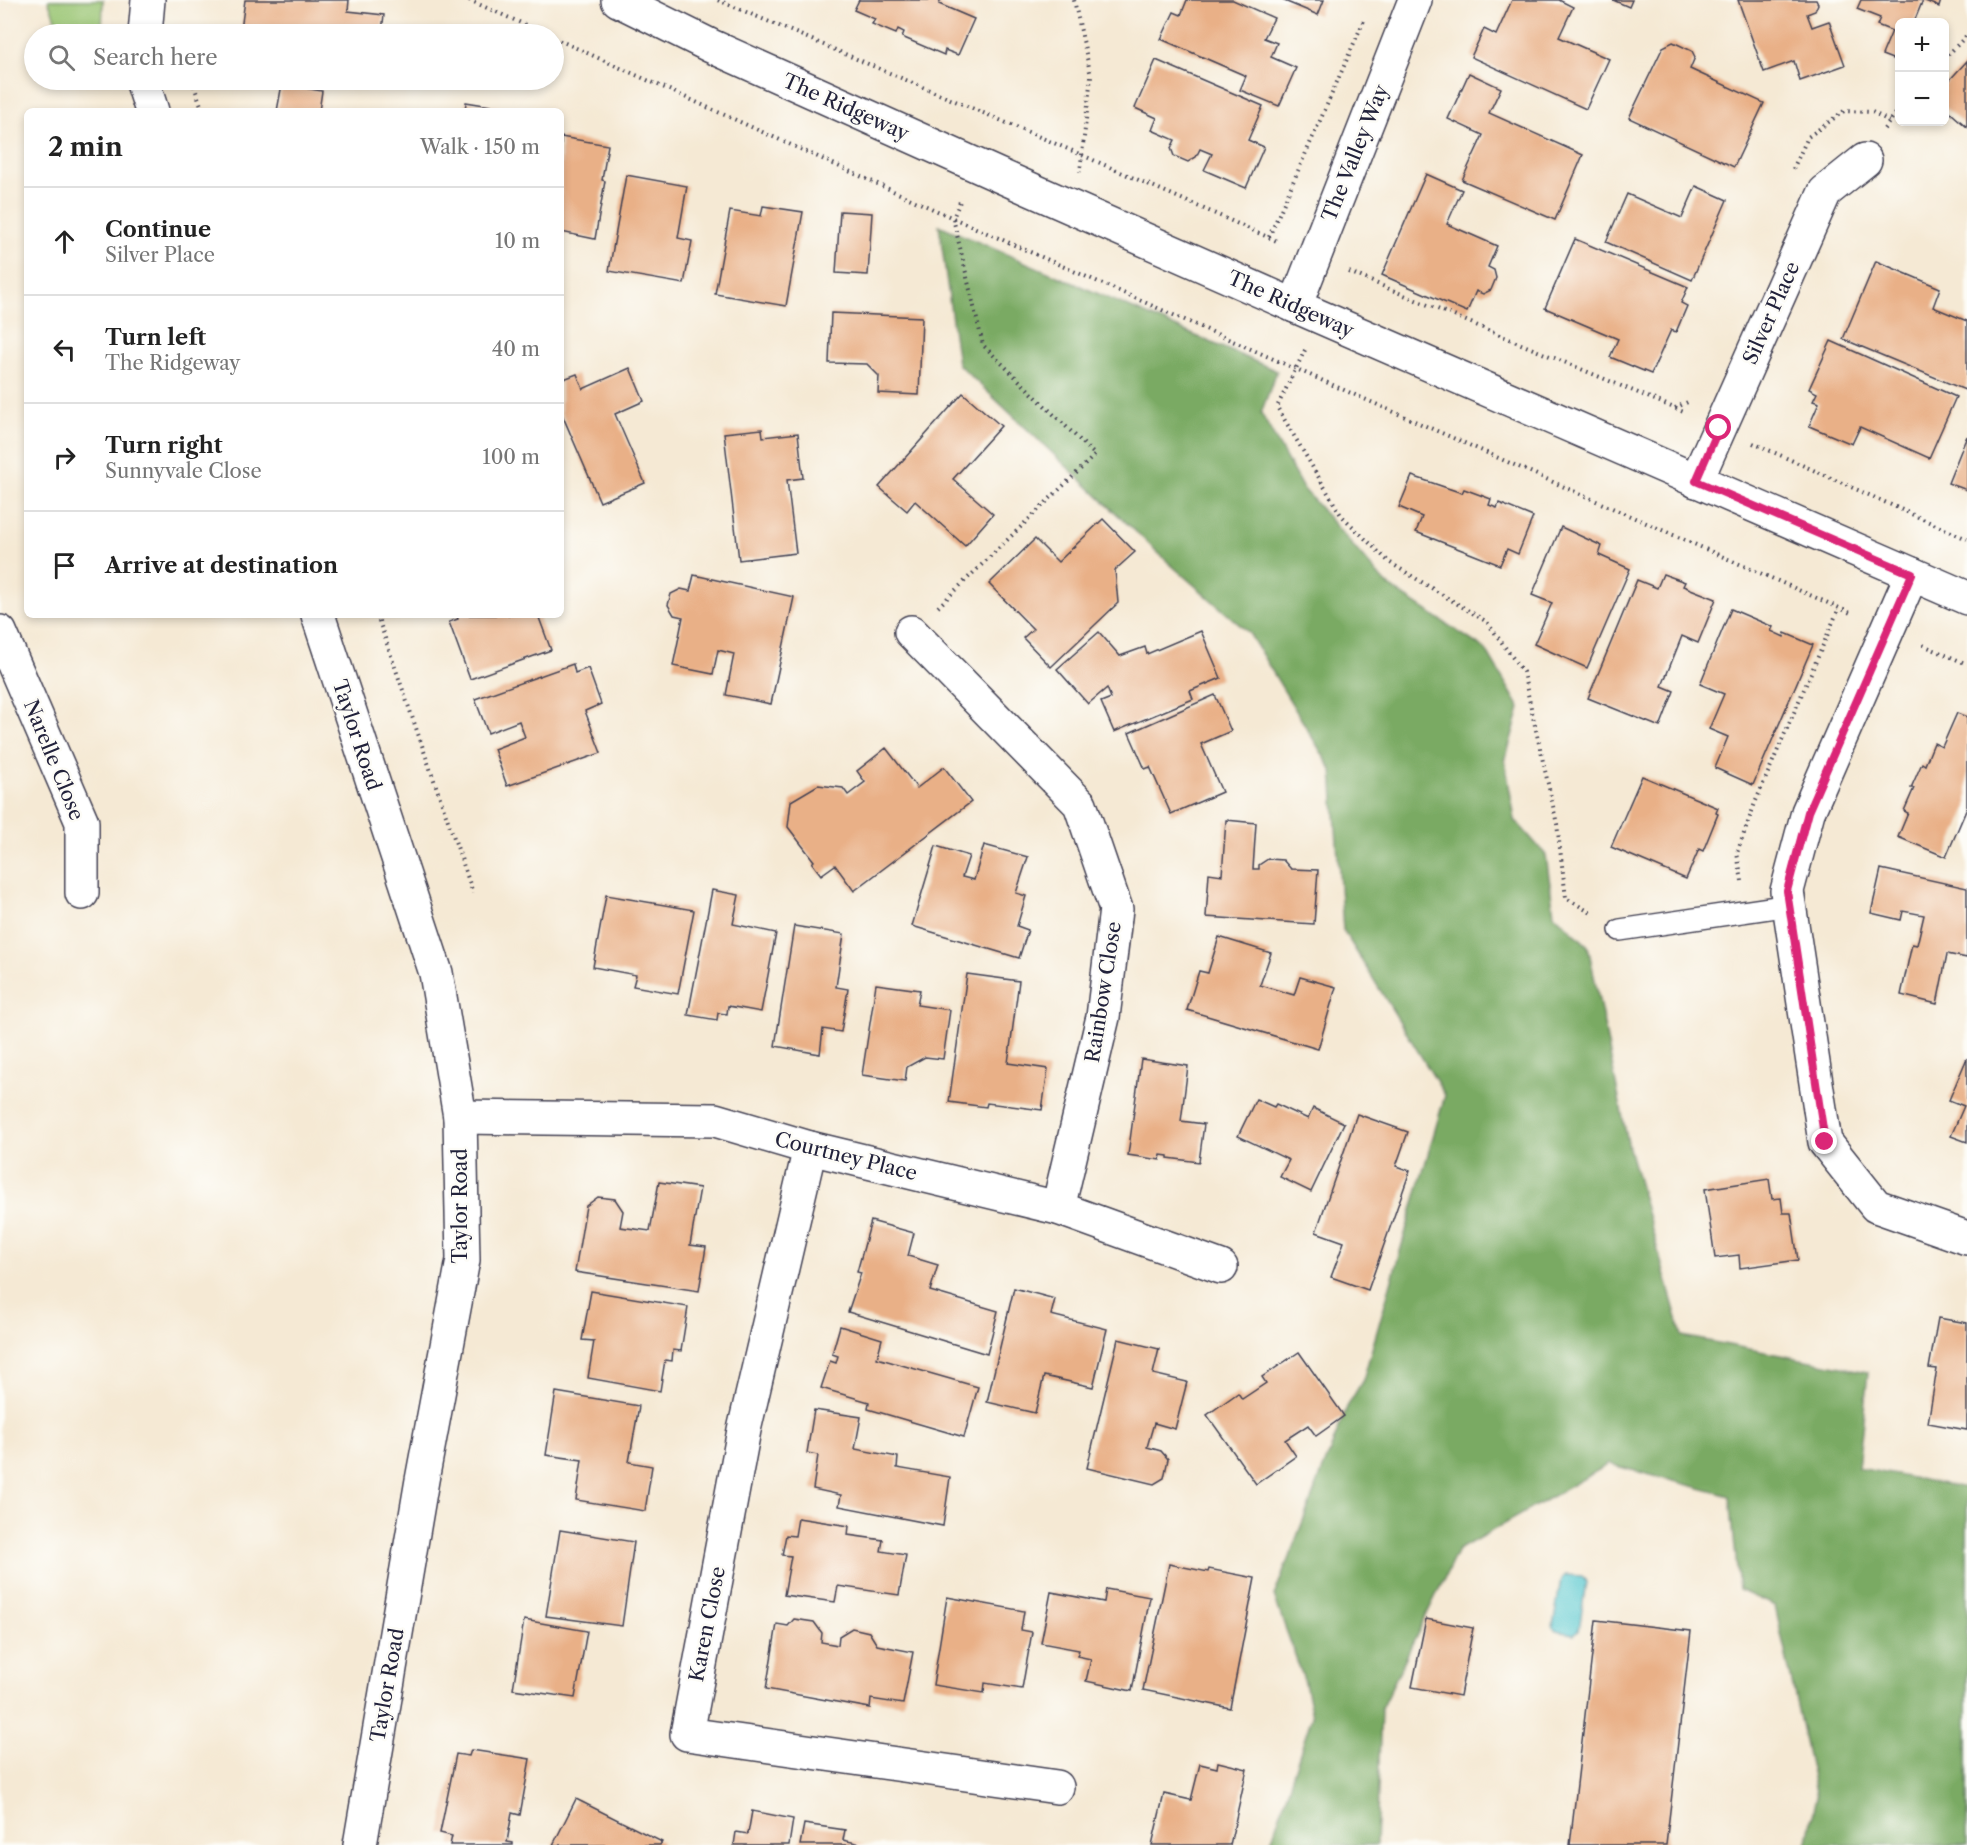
<!DOCTYPE html>
<html lang="en">
<head>
<meta charset="utf-8">
<style>
	body { margin:0; font-family:"Libre Caslon Text",serif; background:#f6f6f6; color:#222 }
	.controls { position:absolute; right:18px; top:18px; display:grid; overflow:hidden; border-radius:9px; box-shadow:0 3px 9px #0003 }
	.controls button { width:54px; height:54px; display:grid; place-items:center; padding:0; border:0; border-bottom:2px solid #e0e0e0; background:#fff; color:#222; font:30px sans-serif }
	.stop { position:absolute; width:18px; height:18px; margin:-14px; border:4px solid #db2777; border-radius:50%; background:#fff }
	.stop.end { background:#db2777; border-color:#fff; box-shadow:0 2px 6px #0008 }
	.list { margin:0; padding:0; list-style:none }
	h2 { display:flex; justify-content:space-between; align-items:center; height:78px; margin:0; padding:0 24px; font-size:26px }
	h2 small { font-size:20px; font-weight:400; color:#767676 }
	.list li { display:grid; grid-template-columns:39px 1fr auto; gap:18px; align-items:center; box-sizing:border-box; height:108px; padding:0 24px; border-top:2px solid #e0e0e0 }
	.list b { display:block; font-size:22px; white-space:nowrap }
	.list p { margin:0; font-size:20px; white-space:nowrap; color:#767676 }
	.list em { font-size:20px; font-style:normal; color:#767676 }
	.icon { flex:none; width:33px; height:33px; fill:none; stroke:currentColor; stroke-width:2; stroke-linecap:round; stroke-linejoin:round }
	.map { position:relative; flex:none; width:1967px; height:1845px; overflow:hidden }
	.search { position:absolute; background:#fff; box-shadow:0 3px 9px #0003; left:24px; top:24px; width:540px; height:66px; display:flex; align-items:center; gap:15px; box-sizing:border-box; padding:0 21px; border-radius:33px; color:#767676; font-size:22px }
	.panel { position:absolute; background:#fff; box-shadow:0 3px 9px #0003; left:24px; top:108px; width:540px; height:510px; border-radius:9px }
	.map>svg:first-child { display:block }
	.green { fill:#99c572; stroke:#5e7456; stroke-width:1.5 }
	.forest { fill:#7aaa64; stroke:#4e6650; stroke-width:1.5 }
	.water { fill:#5dcad1; stroke:#407686; stroke-width:1.5 }
	.building { fill:#e9b087 }
	.lines { fill:none; stroke-linecap:round; stroke-linejoin:round }
	.service-casing { stroke:#424052; stroke-width:24 }
	.minor-casing { stroke:#424052; stroke-width:36 }
	.tertiary-casing { stroke:#424052; stroke-width:36 }
	.path { stroke:#424052; stroke-width:4; stroke-dasharray:1.5 4.5; stroke-linecap:butt }
	.service { stroke:#fff; stroke-width:21 }
	.minor { stroke:#fff; stroke-width:33 }
	.tertiary { stroke:#fff; stroke-width:33 }
	.route { stroke:#db2777; stroke-width:8 }
	.labels { text-anchor:middle; dominant-baseline:central; stroke-width:5; stroke-linejoin:round; paint-order:stroke }
	.street-label { font-size:20px; fill:#22223b; stroke:#fdfcf7 }
</style>
</head>
<body>
<div class="map">
<svg width="1967" height="1845" viewBox="0 0 1967 1845">
	<rect width="100%" height="100%" fill="#fdfcf7"/>
	<filter id="ink" filterUnits="userSpaceOnUse"><feTurbulence type="fractalNoise" baseFrequency=".0167" numOctaves="2"/><feDisplacementMap in="SourceGraphic" scale="12" xChannelSelector="R" yChannelSelector="G"/><feConvolveMatrix kernelMatrix="1 2 1 2 8 2 1 2 1" color-interpolation-filters="sRGB"/></filter>
	<filter id="wash" filterUnits="userSpaceOnUse"><feTurbulence type="fractalNoise" baseFrequency=".008" numOctaves="4" result="noise"/><feDisplacementMap in="SourceGraphic" scale="24" xChannelSelector="R" yChannelSelector="G"/><feGaussianBlur stdDeviation="1.35" result="paint"/><feColorMatrix in="noise" values="0 0 0 0 0 0 0 0 0 0 0 0 0 0 0 0 0 1.4 0 .05"/><feComposite in="paint" operator="in"/></filter>
	<g filter="url(#wash)">
		<rect width="100%" height="100%" fill="#f5e9d4"/>
		<!-- green -->
		<path class="green" d="M48,0H103L102,34H61Z"/>
		<!-- forest -->
		<path class="forest" d="M939,225L1277,371L1261,413L1302,487L1386,584L1486,650L1520,708L1505,761L1515,820L1546,855L1554,914L1588,946L1629,1148L1682,1336L1868,1372L1858,1468L1967,1488V1845H1807L1817,1796L1775,1606L1739,1590L1730,1496L1609,1464L1458,1550L1381,1709L1376,1845H1270L1312,1716L1305,1683L1274,1596L1347,1407L1363,1380L1445,1095L1343,930L1332,770L1249,633L1170,564L958,364Z"/>
		<!-- water -->
		<path class="water" d="M1566,1575L1582,1576L1586,1582L1579,1630L1574,1634L1556,1631L1553,1627L1561,1579Z"/>
		<g id="blocks">
			<!-- building -->
			<g class="building">
				<path d="M245,0H349L348,11L384,15L382,31L394,32L393,34H245L246,30H241Z"/>
				<path d="M859,0H941L939,4L974,19L958,55L945,50L944,55L902,37L904,32L898,29L896,34L872,24L875,19L854,10Z"/>
				<path d="M1187,0H1233L1274,18L1264,38L1277,43L1271,57L1296,68L1279,106L1240,90L1246,76L1161,39L1174,12L1181,15Z"/>
				<path d="M1282,0H1324L1318,15Z"/>
				<path d="M1512,0H1559L1573,7L1559,37L1609,59L1586,109L1471,57L1484,29L1496,35Z"/>
				<path d="M1613,0H1632L1629,7Z"/>
				<path d="M1738,0H1816L1818,4L1815,11L1807,14L1812,27L1829,21L1845,65L1800,81L1794,61L1764,72Z"/>
				<path d="M1861,0H1941L1939,7L1923,0L1914,22H1900V62L1882,55L1892,31L1877,25L1880,18L1857,9Z"/>
				<path d="M1673,42L1692,51L1695,57L1690,69L1764,103L1734,167L1629,118L1663,47Z"/>
				<path d="M1156,60L1263,106L1248,140L1264,147L1246,188L1204,170L1212,154L1200,149L1196,157L1188,162L1174,156L1171,148L1175,140L1152,130L1157,118L1135,108Z"/>
				<path d="M1967,61V127L1944,107V86Z"/>
				<path d="M1469,73L1501,88L1489,113L1583,155L1555,220L1462,180L1483,135L1448,119Z"/>
				<path d="M345,80H389L388,86L344,81Z"/>
				<path d="M282,84L322,91L319,111H277Z"/>
				<path d="M466,102L515,110V111H465Z"/>
				<path d="M561,137L608,145L602,180L605,181L595,239L561,232Z"/>
				<path d="M1426,174L1462,190L1447,224L1497,246L1488,267L1494,270L1496,278L1491,290L1483,294L1476,291L1467,312L1382,275Z"/>
				<path d="M626,175L687,186L678,238L692,241L684,284L609,271Z"/>
				<path d="M1696,186L1727,200L1692,280L1606,242L1627,194L1682,218Z"/>
				<path d="M763,206L803,212L786,306L715,294L730,211L761,216Z"/>
				<path d="M840,211L872,213L868,275L836,273Z"/>
				<path d="M1575,239L1688,287L1681,303L1687,306L1676,332L1671,330L1651,374L1610,357L1618,339L1545,308Z"/>
				<path d="M1876,261L1940,288L1933,307L1967,321V384L1965,390L1843,339Z"/>
				<path d="M831,313L922,317L919,395L878,393L879,376L867,364L829,363Z"/>
				<path d="M1831,341L1956,397L1929,458L1860,427L1852,444L1809,426L1819,403L1813,401L1817,393L1809,389Z"/>
				<path d="M630,368L644,401L615,414L645,483L600,502L561,412V380L577,374L583,389Z"/>
				<path d="M963,393L1001,426L953,479L993,514L965,546L915,501L907,511L879,487Z"/>
				<path d="M762,429L763,437L798,433L803,478L787,480L796,553L739,560L724,433Z"/>
				<path d="M1967,436V490L1948,483Z"/>
				<path d="M1412,476L1462,493L1464,489L1491,499L1489,505L1497,508L1499,503L1533,517L1518,554L1507,549L1500,565L1416,532L1422,517L1399,507Z"/>
				<path d="M1103,519L1135,552L1115,570L1118,603L1051,667L1023,638L1033,629L989,584L1035,539L1058,562Z"/>
				<path d="M1561,527L1602,546L1599,555L1630,569L1587,668L1534,644L1552,603L1532,595Z"/>
				<path d="M1663,574L1685,582L1683,586L1716,599L1698,643L1682,636L1662,686L1674,691L1660,727L1588,698L1637,580L1657,588Z"/>
				<path d="M694,575L794,597L771,704L726,695L734,654L718,650L713,674L673,666L683,617L674,615L668,605L671,594L681,589L690,591Z"/>
				<path d="M1731,609L1773,627L1771,631L1784,637L1785,633L1813,645L1753,785L1715,768L1728,737L1709,729L1724,694L1700,684Z"/>
				<path d="M457,615H538L551,650L470,679L449,622L458,619Z"/>
				<path d="M1201,631L1221,678L1190,691L1193,699L1114,732L1101,702L1111,698L1107,688L1088,704L1057,669L1099,632L1120,656L1145,647L1147,654Z"/>
				<path d="M573,664L575,673L588,668L601,704L585,711L601,753L507,786L494,749L525,737L519,721L488,733L475,699Z"/>
				<path d="M1215,695L1231,731L1201,744L1222,792L1171,814L1150,767L1145,769L1129,733Z"/>
				<path d="M1957,713L1967,717V808L1946,857L1898,837L1908,813L1904,811L1914,788H1911L1922,763L1925,765L1934,743L1942,747Z"/>
				<path d="M886,748L917,788L944,767L971,802L854,891L835,865L821,875L812,863L814,861L788,827L791,801L818,785L843,788L848,795L865,782L857,771Z"/>
				<path d="M1642,776L1718,808L1716,813L1718,814L1703,851L1699,849L1686,879L1611,847Z"/>
				<path d="M1226,820L1256,823L1253,869H1259V865L1268,859L1283,860L1291,869L1318,870L1314,924L1206,917L1209,873L1222,875Z"/>
				<path d="M984,845L1028,857L1016,893L1026,896L1017,926L1028,930L1019,958L912,926L936,846L969,856L962,877L974,880Z"/>
				<path d="M1881,869L1967,888V958L1947,954L1937,1004L1901,995L1912,944L1917,945L1924,915L1903,911L1901,920L1871,913Z"/>
				<path d="M712,890L739,895L733,924L776,933L761,1012L728,1006L727,1014L718,1013L717,1020L688,1015Z"/>
				<path d="M606,895L694,910L678,994L633,986L636,975L593,967Z"/>
				<path d="M794,926L844,934L836,987L848,989L841,1032L823,1029L820,1054L775,1046Z"/>
				<path d="M1219,937L1271,953L1260,985L1294,995L1300,977L1336,987L1318,1049L1187,1010L1199,971L1208,973Z"/>
				<path d="M967,974L1019,981L1008,1063L1048,1069L1042,1110L987,1103L986,1107L949,1102Z"/>
				<path d="M876,984L920,990L917,1005L950,1010L943,1059L925,1057L907,1067L905,1081L862,1075Z"/>
				<path d="M1967,1058V1142L1951,1136L1964,1106L1949,1100Z"/>
				<path d="M1141,1059L1188,1066L1181,1121L1204,1124L1199,1162L1168,1158V1156L1161,1155L1160,1160L1128,1155Z"/>
				<path d="M1256,1099L1274,1107L1276,1104L1308,1119L1313,1108L1344,1123L1311,1192L1280,1177L1289,1160L1238,1136Z"/>
				<path d="M1357,1114L1408,1132L1396,1166L1410,1171L1368,1290L1331,1277L1344,1242L1316,1232Z"/>
				<path d="M1769,1179L1772,1199L1781,1198L1783,1213H1791L1798,1260L1740,1268L1739,1255L1715,1258L1705,1189Z"/>
				<path d="M659,1182L700,1188L690,1245L706,1247L699,1291L575,1272L586,1206L598,1197L615,1199L623,1211L620,1227L650,1231Z"/>
				<path d="M871,1221L914,1233L908,1256L938,1265L930,1291L998,1311L987,1354L848,1312L861,1273L857,1272Z"/>
				<path d="M1014,1288L1055,1299L1051,1315L1107,1329L1093,1387L1044,1376L1035,1413L987,1402Z"/>
				<path d="M591,1291L688,1307L681,1351L673,1350L672,1361L665,1360L660,1391L588,1378L594,1341L582,1340Z"/>
				<path d="M1938,1318L1967,1323V1430L1928,1423L1937,1369L1929,1368Z"/>
				<path d="M840,1326L882,1339L877,1358L978,1387L964,1437L868,1409L869,1402L821,1388L830,1361L836,1363L838,1356L832,1354Z"/>
				<path d="M1118,1339L1159,1349L1153,1374L1187,1382L1175,1429L1154,1423L1147,1447L1161,1451L1168,1459L1164,1478L1154,1484L1087,1468Z"/>
				<path d="M1299,1352L1344,1416L1316,1436L1308,1425L1285,1440L1296,1456L1256,1484L1207,1415L1238,1393L1242,1399L1266,1383L1262,1377Z"/>
				<path d="M556,1392L639,1406L629,1462L652,1466L645,1511L576,1500L582,1460L546,1455Z"/>
				<path d="M814,1410L861,1417L855,1449L898,1457L897,1468L950,1477L943,1526L839,1506L841,1495L813,1489L818,1455L807,1453Z"/>
				<path d="M798,1518L849,1526L848,1535L883,1540L881,1551L906,1555L899,1595L838,1586L835,1602L784,1595L791,1556L782,1555L786,1535L795,1536Z"/>
				<path d="M560,1530L634,1542L622,1626L546,1616Z"/>
				<path d="M1169,1564L1208,1572L1209,1569L1255,1578L1230,1708L1143,1690Z"/>
				<path d="M1106,1589L1150,1597L1132,1691L1086,1681L1091,1659L1077,1656L1079,1650L1041,1643L1051,1592L1104,1602Z"/>
				<path d="M947,1597L1024,1611L1021,1630L1032,1632L1022,1689L985,1683L984,1693L933,1685Z"/>
				<path d="M794,1619L814,1622L822,1633L821,1642L838,1645L839,1636L852,1628L869,1632L877,1645L913,1652L903,1704L871,1699L870,1708L766,1689L777,1624L788,1626Z"/>
				<path d="M1426,1619L1473,1628L1460,1696L1412,1687Z"/>
				<path d="M524,1620L587,1631L575,1698L513,1689Z"/>
				<path d="M1596,1620L1691,1631L1666,1845H1570Z"/>
				<path d="M471,1750L530,1759L520,1815L512,1813L507,1842L513,1843V1845H450L452,1836L440,1833L456,1754L469,1756Z"/>
				<path d="M1218,1762L1247,1769L1230,1845H1152L1164,1794L1191,1800L1200,1764L1217,1768Z"/>
				<path d="M576,1799L662,1842L660,1845H553Z"/>
				<path d="M752,1811L793,1819L789,1845H734L736,1832L748,1834Z"/>
				<path d="M804,1824L845,1830L843,1840L865,1845H800Z"/>
			</g>
		</g>
	</g>
	<g filter="url(#ink)">
		<use href="#blocks" fill-opacity="0" stroke="#424052" stroke-width="1.5"/>
		<g class="lines">
			<!-- service casing -->
			<g class="service-casing">
				<path id="service" d="M1620,930L1789,905"/>
			</g>
			<!-- minor casing -->
			<g class="minor-casing">
				<g id="minor">
					<path d="M145,34L148,0"/>
					<path d="M142,80L152,111"/>
					<path d="M1295,306L1415,0"/>
					<path d="M1696,481L1825,192L1865,160"/>
					<path d="M1912,574L1808,812L1787,891L1825,1142L1876,1206L1967,1238"/>
					<path d="M318,615L436,973L460,1117L463,1260L422,1480L360,1845"/>
					<path d="M0,632L82,822V893"/>
					<path d="M911,632L1080,804L1116,909L1103,1017L1058,1208"/>
					<path d="M460,1117L715,1120L810,1148L1058,1208L1221,1267"/>
					<path d="M810,1148L744,1430L687,1734L1057,1787"/>
				</g>
			</g>
			<!-- tertiary casing -->
			<g class="tertiary-casing">
				<path id="tertiary" d="M618,0L711,46L996,174L1295,306L1967,598"/>
			</g>
			<!-- path -->
			<g class="path">
				<path d="M469,0L546,34"/>
				<path d="M718,0L1082,155L1279,242"/>
				<path d="M1074,0L1091,76L1080,172"/>
				<path d="M554,38L953,218L1853,614"/>
				<path d="M1944,59L1967,35"/>
				<path d="M192,80L203,111"/>
				<path d="M1884,129L1900,108"/>
				<path d="M1793,169L1808,137L1844,111L1872,112L1889,121"/>
				<path d="M1269,237L1365,18"/>
				<path d="M1349,272L1686,413"/>
				<path d="M1305,350L1277,407L1341,515L1389,562L1487,622L1523,672L1557,824L1566,898L1593,914"/>
				<path d="M1675,408L1690,401"/>
				<path d="M1753,443L1967,539"/>
				<path d="M938,607L1095,455L983,345L953,218L961,199"/>
				<path d="M377,615L473,893"/>
				<path d="M1923,645L1967,664"/>
				<path d="M1742,881L1737,853L1755,803L1839,608"/>
			</g>
			<!-- service -->
			<use href="#service" class="service"/>
			<!-- minor -->
			<use href="#minor" class="minor"/>
			<!-- tertiary -->
			<use href="#tertiary" class="tertiary"/>
		</g>
	</g>
	<g class="lines" filter="url(#ink)">
		<!-- route -->
		<path class="route" d="M1719,428L1696,481L1912,574L1808,812L1787,891L1825,1142"/>
	</g>
	<g class="labels">
		<!-- street labels -->
		<g class="street-label">
			<text transform="translate(846 107) rotate(24)">The Ridgeway</text>
			<text transform="translate(1355 153) rotate(-68)">The Valley Way</text>
			<text transform="translate(1291 304) rotate(24)">The Ridgeway</text>
			<text transform="translate(1771 313) rotate(-66)">Silver Place</text>
			<text transform="translate(357 735) rotate(72)">Taylor Road</text>
			<text transform="translate(54 760) rotate(68)">Narelle Close</text>
			<text transform="translate(1103 992) rotate(-81)">Rainbow Close</text>
			<text transform="translate(846 1156) rotate(14)">Courtney Place</text>
			<text transform="translate(460 1206) rotate(-90)">Taylor Road</text>
			<text transform="translate(707 1624) rotate(-79)">Karen Close</text>
			<text transform="translate(387 1685) rotate(-80)">Taylor Road</text>
		</g>
	</g>
</svg>
<div class="controls">
<button>+</button>
<button>−</button>
</div>
<div class="stop" style="left:1719px;top:428px"></div>
<div class="stop end" style="left:1825px;top:1142px"></div>
<div class="search"><svg class="icon" aria-label="search" viewBox="0 0 24 24"><circle cx="10" cy="10" r="6"/><path d="M15 15l6 6"/></svg>Search here</div>
<section class="panel">
<h2>2 min<small>Walk · 150 m</small></h2>
<ul class="list">
<li><svg class="icon" aria-label="ahead" viewBox="0 0 24 24"><path d="M12 20V5M6 11l6-6 6 6"/></svg><div><b>Continue</b><p>Silver Place</p></div><em>10 m</em></li>
<li><svg class="icon" aria-label="left" viewBox="0 0 24 24"><path d="M17 20v-9H6M10 6l-5 5 5 5"/></svg><div><b>Turn left</b><p>The Ridgeway</p></div><em>40 m</em></li>
<li><svg class="icon" aria-label="right" viewBox="0 0 24 24"><path d="M7 20v-9h11M14 6l5 5-5 5"/></svg><div><b>Turn right</b><p>Sunnyvale Close</p></div><em>100 m</em></li>
<li><svg class="icon" aria-label="arrive" viewBox="0 0 24 24"><path d="M6 21V4h12l-3 4 3 4H6"/></svg><div><b>Arrive at destination</b></div></li>
</ul>
</section>
</div>
</body>
</html>
